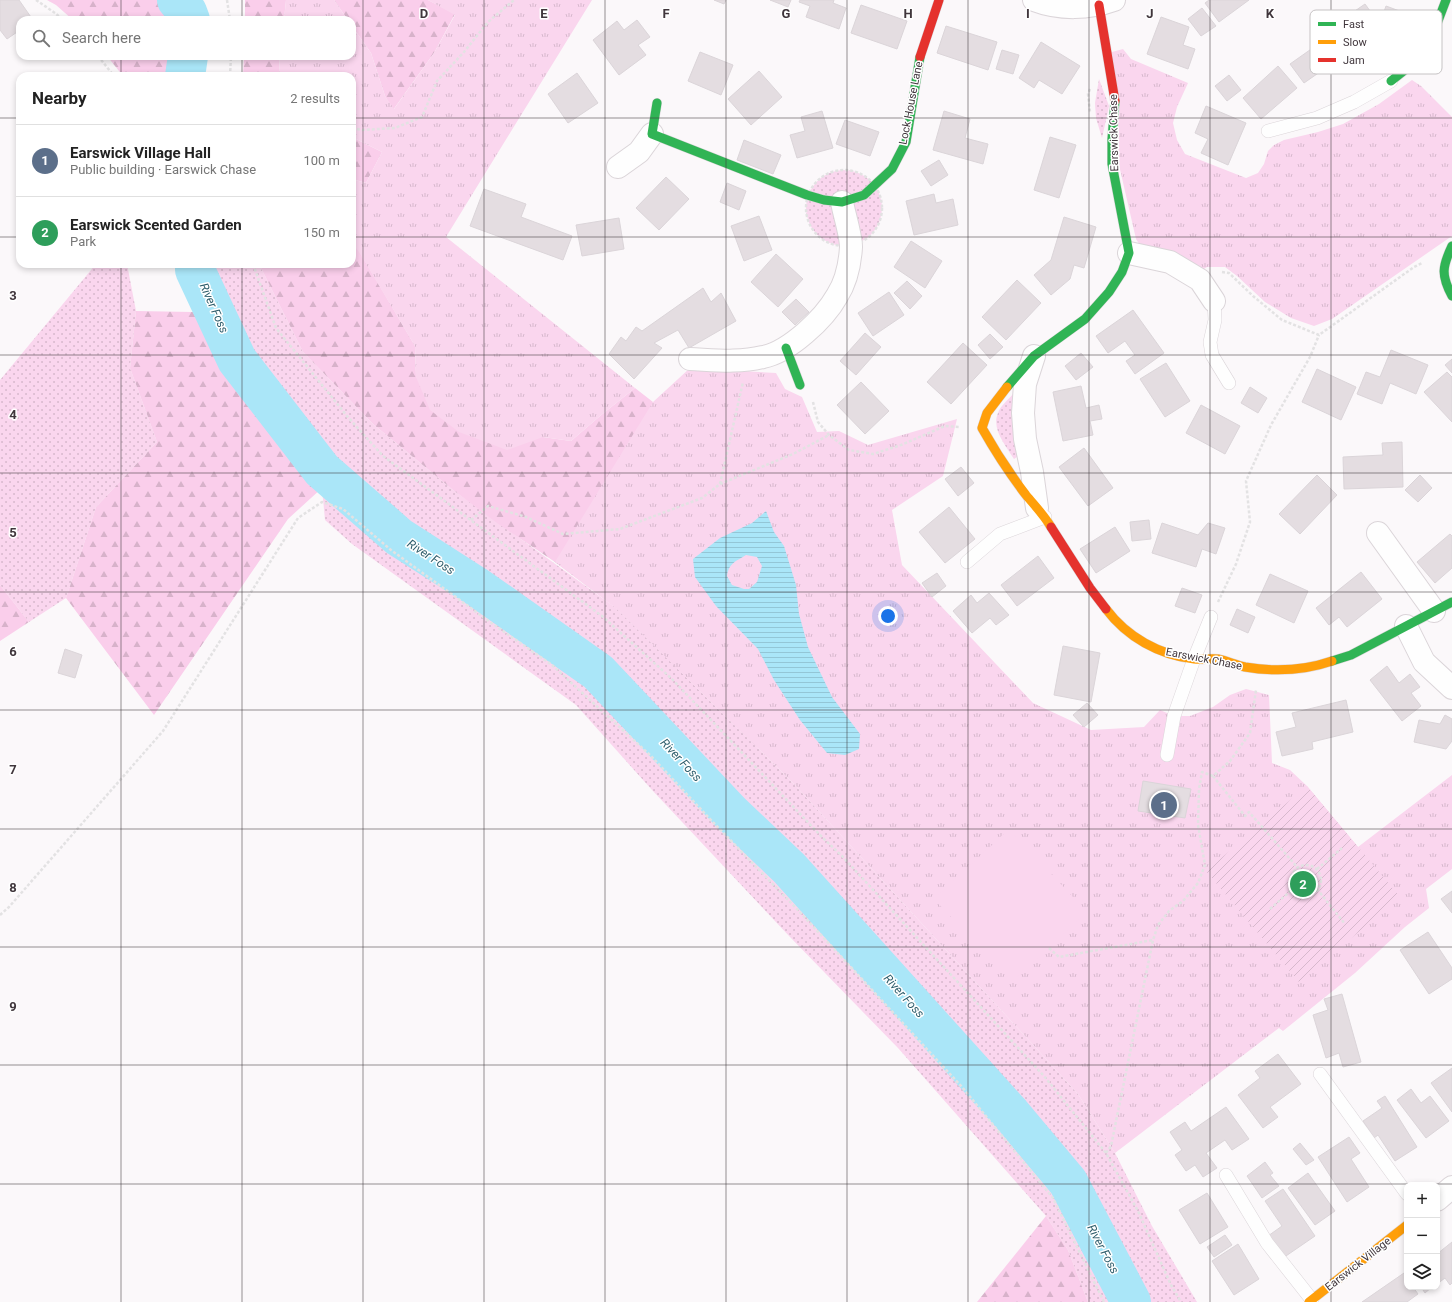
<!DOCTYPE html>
<html lang="en">
<head>
<meta charset="utf-8">
<style>
	body { margin:0; font-family:Roboto,sans-serif; background:#f2f2f2; color:#222 }
	.controls { position:absolute; right:12px; bottom:12px; display:grid; overflow:hidden; border-radius:8px; box-shadow:0 2px 6px #0003 }
	.controls button { width:36px; height:36px; display:grid; place-items:center; padding:0; border:0; border-bottom:1px solid #e0e0e0; background:#fff; color:#222; font:20px sans-serif }
	.you { position:absolute; left:888px; top:616px; width:14px; height:14px; margin:-10px; border:3px solid #fff; border-radius:50%; background:#1a73e8; box-shadow:0 0 0 6px #1a73e833 }
	.badge { display:grid; place-items:center; width:26px; height:26px; border-radius:50%; background:#817a7e; color:#fff; font-size:13px; font-weight:700 }
	.pin { position:absolute; translate:-50% -50%; border:2px solid #fff; box-shadow:0 1px 4px #0006 }
	.list { margin:0; padding:0; list-style:none }
	h2 { display:flex; justify-content:space-between; align-items:center; height:52px; margin:0; padding:0 16px; font-size:17px }
	h2 small { font-size:13px; font-weight:400; color:#767676 }
	.list li { display:grid; grid-template-columns:26px 1fr auto; gap:12px; align-items:center; box-sizing:border-box; height:72px; padding:0 16px; border-top:1px solid #e0e0e0 }
	.list b { display:block; font-size:15px; white-space:nowrap }
	.list p { margin:0; font-size:13px; white-space:nowrap; color:#767676 }
	.list em { font-size:13px; font-style:normal; color:#767676 }
	.icon { flex:none; width:22px; height:22px; fill:none; stroke:currentColor; stroke-width:2; stroke-linecap:round; stroke-linejoin:round }
	.map { position:relative; flex:none; width:1452px; height:1302px; overflow:hidden }
	.search { position:absolute; background:#fff; box-shadow:0 2px 6px #0003; left:16px; top:16px; width:340px; height:44px; display:flex; align-items:center; gap:10px; box-sizing:border-box; padding:0 14px; border-radius:12px; color:#767676; font-size:15px }
	.panel { position:absolute; background:#fff; box-shadow:0 2px 6px #0003; left:16px; top:72px; width:340px; height:196px; border-radius:12px }
	.map>svg:first-child { display:block }
	.grass { fill:url(#grass-dots) }
	.forest { fill:url(#forest-firs) }
	.park { fill:url(#park-tufts) }
	.garden { fill:url(#garden-furrows) }
	.pitch { fill:#fad6ee }
	.water { fill:url(#water-rules); fill-rule:evenodd }
	.lines { fill:none; stroke-linecap:round; stroke-linejoin:round }
	.stream { stroke:#aae6f8; stroke-width:7 }
	.river { stroke:#aae6f8; stroke-width:40 }
	.building { fill:#e4dde1; stroke:#dbd5d9 }
	.lane-casing { stroke:#dbd5d9; stroke-width:14 }
	.street-casing { stroke:#dbd5d9; stroke-width:24 }
	.fast-casing { stroke:#dbd5d9; stroke-width:10 }
	.slow-casing { stroke:#dbd5d9; stroke-width:10 }
	.jam-casing { stroke:#dbd5d9; stroke-width:10 }
	.path { stroke:#e3e2e3; stroke-width:2.5; stroke-dasharray:3 2; stroke-linecap:butt }
	.lane { stroke:#fefefe; stroke-width:13 }
	.street { stroke:#fefefe; stroke-width:22 }
	.fast { stroke:#30b455; stroke-width:9 }
	.slow { stroke:#ff9f0a; stroke-width:9 }
	.jam { stroke:#e5322d; stroke-width:9 }
	.grid { fill:none; stroke:#40363c; stroke-width:1; stroke-opacity:0.55 }
	.labels { text-anchor:middle; dominant-baseline:central; stroke-width:3; stroke-linejoin:round; paint-order:stroke }
	.street-label { font-size:11px; fill:#40363c; stroke:#fff }
	.water-label { font-size:12px; font-style:italic; fill:#2e5e6c; stroke:#fff }
	.key { fill:#fff; stroke:#c6c3c4; stroke-width:1 }
	.key-label { font-size:11px; fill:#40363c }
	.grid-label { font-size:13px; text-anchor:middle; font-weight:bold; fill:#40363c; stroke:#fff; stroke-width:3; stroke-linejoin:round; paint-order:stroke }
</style>
</head>
<body>
<div class="map">
<svg width="1452" height="1302" viewBox="0 0 1452 1302">
	<defs>
		<pattern id="grass-dots" width="8" height="8" patternUnits="userSpaceOnUse"><rect width="8" height="8" fill="#fad6ee"/><path d="M2 2h.1M6 6h.1" fill="none" stroke="#d7b8cd" stroke-width="1.8" stroke-linecap="round"/></pattern>
		<pattern id="forest-firs" width="22" height="20" patternUnits="userSpaceOnUse"><rect width="22" height="20" fill="#faceeb"/><path d="M5 1l3.5 6h-7zM16 11l3.5 6h-7z" fill="#d7b2ca"/></pattern>
		<pattern id="park-tufts" width="24" height="20" patternUnits="userSpaceOnUse"><rect width="24" height="20" fill="#fad6ee"/><path d="M3 7l-1-3M5 7V3M7 7l1-3M15 17l-1-3M17 17v-4M19 17l1-3" fill="none" stroke="#d7b8cd"/></pattern>
		<pattern id="garden-furrows" width="10" height="10" patternUnits="userSpaceOnUse"><rect width="10" height="10" fill="#fad6ee"/><path d="M-1 1l2-2M0 10L10 0M9 11l2-2" fill="none" stroke="#d7b8cd"/></pattern>
		<pattern id="water-rules" width="6" height="5" patternUnits="userSpaceOnUse"><rect width="6" height="5" fill="#aae6f8"/><path d="M0 2.5h6" fill="none" stroke="#93c6d6"/></pattern>
	</defs>
	<rect width="100%" height="100%" fill="#fbf8fa"/>
	<!-- grass -->
	<g class="grass">
		<path d="M1099,79L1109,106L1102,138L1096,118L1095,103Z"/>
		<circle cx="844" cy="208" r="38"/>
		<path d="M96,264H127L136,311L130,368L157,442L96,507L66,598L29,622L0,585V380Z"/>
		<path d="M207,264H259L303,352L373,424L453,490L616,608L794,784L1078,1094L1115,1153L1152,1226L1197,1302H1140L1079,1177L1013,1094L924,995L739,796L669,727L563,628L395,520L345,473L271,398L239,343Z"/>
		<path d="M1014,393L1020,455L1014,459C1006,446 991,429 998,413C1000,406 1009,399 1014,393Z"/>
		<path d="M322,488L410,555L481,602L589,678L919,1031L1011,1136L1059,1195L1115,1302H1088L1068,1250L1046,1216L898,1048L790,937L652,790L576,705L352,544L325,520Z"/>
	</g>
	<!-- forest -->
	<g class="forest">
		<path d="M47,0H161L171,4L184,15L185,20H73L56,5Z"/>
		<path d="M245,0H286L284,20H245Z"/>
		<path d="M334,0H428L455,14L434,53L393,110L385,96L371,53L352,26V20H348Z"/>
		<path d="M107,56H182L175,76H123Z"/>
		<path d="M244,56H279L280,76H243Z"/>
		<path d="M352,137L382,152L366,183L352,179Z"/>
		<path d="M352,243L358,249L415,346L416,377L543,437L571,441L600,416L635,388L653,402L647,425L758,748L616,608L555,562L497,523L453,490L373,424L303,352L259,264H352Z"/>
		<path d="M136,311L193,312L322,488L288,519L154,715L66,598L96,507L157,442L130,368Z"/>
		<path d="M0,585L29,622L0,641Z"/>
		<path d="M1046,1216L1068,1250L1088,1302H977Z"/>
	</g>
	<!-- park -->
	<g class="park">
		<path d="M286,0H334L348,20H284Z"/>
		<path d="M428,0H592L446,237L635,388L600,416L571,441L543,437L507,450L459,432L430,410L416,377L415,346L359,252L352,243V179L366,183L382,152L352,137V76H280L279,56H352V26L371,53L385,96L394,109L434,53L455,15Z"/>
		<path d="M1123,49L1131,59L1188,83L1177,107L1173,123L1177,140L1185,154L1246,178L1258,173L1264,164L1268,151L1274,145L1284,140L1318,132L1343,124L1379,104L1412,80L1421,86L1452,117V236L1332,319L1314,326L1291,318L1265,302L1237,276L1225,267H1207L1201,271L1141,247L1136,239L1119,165L1112,52Z"/>
		<path d="M690,368L776,373L785,389L802,397L817,432L839,431L868,445L957,419L943,476L892,510L902,565L1033,703L1091,730L1144,727L1160,710L1174,716H1190L1213,707L1230,695L1246,689L1269,695L1272,763L1290,770L1307,786L1358,847L1452,775V869L1426,889L1429,908L1405,927L1355,973L1283,1031L1279,1028L1115,1153L1078,1094L794,784L616,608L555,562L653,402Z"/>
	</g>
	<!-- garden -->
	<path class="garden" d="M1307,786L1400,897L1299,982L1206,871Z"/>
	<!-- pitch -->
	<path class="pitch" d="M1009,829L1087,912L1012,982L934,899Z"/>
	<!-- water -->
	<path class="water" d="M766,511L774,532L784,546L796,585L799,614L808,647L832,697L860,734L859,749L845,755L827,753L800,720L774,680L758,649L716,606L695,577L693,559L720,538L752,523ZM746,555L757,557L762,566L757,582L749,589H744L732,585L727,576C728,564 736,561 746,555Z"/>
	<g class="lines">
		<!-- stream -->
		<path class="stream" d="M1068,1182L1076,1177"/>
		<!-- river -->
		<g class="river">
			<path d="M177,0L187,12L190,20"/>
			<path d="M185,76L188,56"/>
			<path d="M195,264V270L237,360L322,470L399,537L477,587L598,672L730,812L789,868L1011,1114L1068,1182L1131,1302"/>
		</g>
	</g>
	<!-- building -->
	<g class="building">
		<path d="M0,0H19L33,20H20V30L7,39L0,30Z"/>
		<path d="M714,0H726L724,4Z"/>
		<path d="M770,0H791L788,7Z"/>
		<path d="M800,0H834L833,3L846,8L839,29L806,17L810,6L799,2Z"/>
		<path d="M1209,0H1249L1219,22L1205,3Z"/>
		<path d="M1365,4L1384,30L1356,49L1342,29L1353,22L1349,15Z"/>
		<path d="M861,5L907,21L897,49L851,33Z"/>
		<path d="M1386,6L1405,13L1399,29L1380,23Z"/>
		<path d="M1202,8L1216,26L1201,36L1188,19Z"/>
		<path d="M1325,15L1350,51L1304,83L1290,64L1324,40L1312,24Z"/>
		<path d="M1161,17L1189,27L1183,45L1195,49L1188,69L1147,54Z"/>
		<path d="M637,20L650,37L638,45L646,55L619,75L593,40L617,21L624,30Z"/>
		<path d="M946,26L997,42L988,70L937,53Z"/>
		<path d="M1041,42L1080,66L1062,94L1039,80L1034,88L1019,78Z"/>
		<path d="M1002,50L1019,55L1013,74L996,69Z"/>
		<path d="M700,52L733,65L721,95L688,81Z"/>
		<path d="M1278,66L1297,88L1261,119L1243,98Z"/>
		<path d="M759,71L782,97L751,125L728,99Z"/>
		<path d="M577,73L598,103L568,123L548,94Z"/>
		<path d="M1229,75L1241,90L1227,101L1215,86Z"/>
		<path d="M1206,106L1246,123L1228,165L1201,153L1208,139L1195,133Z"/>
		<path d="M822,111L833,148L797,158L790,135L805,131L801,117Z"/>
		<path d="M944,111L970,119L965,138L988,144L983,164L933,150Z"/>
		<path d="M845,120L879,132L870,156L836,144Z"/>
		<path d="M1050,137L1076,145L1059,198L1034,190Z"/>
		<path d="M744,140L781,155L773,174L737,160Z"/>
		<path d="M939,160L948,175L931,186L921,171Z"/>
		<path d="M666,177L689,199L659,230L636,208Z"/>
		<path d="M727,183L746,191L739,210L720,202Z"/>
		<path d="M484,189L526,204L521,217L572,236L563,260L470,226Z"/>
		<path d="M934,194L936,203L953,199L958,225L914,235L906,201Z"/>
		<path d="M759,216L772,250L744,261L731,226Z"/>
		<path d="M1064,217L1096,227L1084,268L1074,265L1070,279L1051,295L1034,275L1051,260Z"/>
		<path d="M619,218L624,249L582,256L576,225Z"/>
		<path d="M911,241L942,261L925,288L894,267Z"/>
		<path d="M776,254L803,279L778,307L751,282Z"/>
		<path d="M1017,280L1041,303L1006,340L982,317Z"/>
		<path d="M907,281L922,296L910,309L894,293Z"/>
		<path d="M703,288L711,302L721,293L736,321L689,348L678,330L654,343L662,348L634,379L609,354L621,337L626,341L636,327L642,331Z"/>
		<path d="M889,292L904,315L873,336L858,313Z"/>
		<path d="M796,299L809,312L795,325L782,312Z"/>
		<path d="M1133,310L1164,353L1135,374L1126,361L1135,355L1125,341L1108,353L1096,336Z"/>
		<path d="M865,333L881,347L856,375L840,361Z"/>
		<path d="M990,334L1003,347L990,359L978,345Z"/>
		<path d="M963,343L987,365L951,404L927,382Z"/>
		<path d="M1391,350L1428,365L1416,394L1390,383L1382,404L1357,394L1366,372L1380,377Z"/>
		<path d="M1081,353L1093,367L1076,380L1065,366Z"/>
		<path d="M1452,359V373L1445,365Z"/>
		<path d="M1166,363L1190,401L1165,417L1140,379Z"/>
		<path d="M1317,369L1356,387L1341,420L1302,402Z"/>
		<path d="M1447,372L1452,377V422L1424,392Z"/>
		<path d="M861,382L889,411L865,434L837,405Z"/>
		<path d="M1081,386L1086,408L1099,405L1102,419L1090,421L1093,435L1063,441L1053,392Z"/>
		<path d="M1250,387L1267,398L1258,413L1241,403Z"/>
		<path d="M1201,405L1240,426L1225,454L1186,433Z"/>
		<path d="M1402,442L1403,487L1344,489L1343,457L1383,455L1382,443Z"/>
		<path d="M1084,448L1113,488L1088,506L1059,467Z"/>
		<path d="M961,467L974,483L958,496L945,479Z"/>
		<path d="M1317,475L1337,495L1300,534L1279,514Z"/>
		<path d="M1420,475L1432,488L1418,502L1405,490Z"/>
		<path d="M949,507L975,539L945,563L919,532Z"/>
		<path d="M1149,520L1151,539L1132,541L1130,522Z"/>
		<path d="M1162,523L1198,535L1208,523L1225,528L1216,554L1202,549L1196,567L1152,553Z"/>
		<path d="M1115,527L1130,551L1096,573L1080,549Z"/>
		<path d="M1450,534L1452,536V568L1435,583L1417,562Z"/>
		<path d="M1038,556L1054,578L1017,606L1001,585Z"/>
		<path d="M1361,572L1382,599L1347,627L1339,617L1329,625L1316,608Z"/>
		<path d="M937,573L946,586L932,597L922,583Z"/>
		<path d="M1270,574L1308,591L1294,623L1256,605Z"/>
		<path d="M1182,588L1202,595L1195,613L1175,606Z"/>
		<path d="M989,593L1009,615L996,625L990,618L972,633L953,611L971,595L977,603Z"/>
		<path d="M1237,609L1255,617L1248,633L1230,625Z"/>
		<path d="M1063,646L1100,653L1091,702L1054,695Z"/>
		<path d="M65,649L82,655L75,678L58,673Z"/>
		<path d="M1387,666L1399,683L1410,674L1420,687L1411,693L1421,706L1402,721L1370,680Z"/>
		<path d="M1346,700L1353,732L1312,742L1313,749L1282,756L1276,732L1296,727L1292,713Z"/>
		<path d="M1087,703L1098,715L1084,727L1073,715Z"/>
		<path d="M1445,715L1452,719V741L1446,749L1414,742L1419,720L1440,724Z"/>
		<path d="M1143,781L1191,789L1185,818L1138,811Z"/>
		<path d="M1452,891V913L1441,899Z"/>
		<path d="M1428,932L1452,968V979L1429,994L1400,950Z"/>
		<path d="M1342,994L1361,1062L1343,1067L1339,1053L1326,1058L1313,1015L1328,1010L1324,999Z"/>
		<path d="M1278,1054L1301,1084L1270,1107L1278,1117L1263,1128L1238,1095L1260,1078L1255,1071Z"/>
		<path d="M1452,1068V1112L1431,1083Z"/>
		<path d="M1411,1089L1421,1103L1430,1096L1449,1121L1426,1138L1397,1100Z"/>
		<path d="M1385,1096L1417,1147L1395,1161L1378,1135L1374,1138L1363,1121L1382,1108L1377,1101Z"/>
		<path d="M1226,1107L1249,1139L1232,1150L1225,1140L1206,1153L1217,1168L1203,1177L1195,1165L1186,1171L1175,1155L1182,1150L1170,1132L1185,1122L1191,1131Z"/>
		<path d="M1349,1137L1360,1153L1351,1159L1369,1187L1347,1202L1318,1157Z"/>
		<path d="M1300,1143L1314,1160L1306,1165L1293,1149Z"/>
		<path d="M1265,1162L1273,1173L1270,1175L1279,1186L1262,1198L1247,1176Z"/>
		<path d="M1308,1173L1335,1211L1315,1225L1288,1188Z"/>
		<path d="M1283,1189L1315,1236L1283,1258L1268,1236L1282,1226L1265,1201Z"/>
		<path d="M1207,1193L1228,1227L1200,1244L1179,1210Z"/>
		<path d="M1225,1235L1232,1245L1214,1257L1207,1247Z"/>
		<path d="M1452,1242V1283L1450,1285L1445,1278L1437,1284V1254Z"/>
		<path d="M1238,1244L1259,1279L1234,1295L1212,1261Z"/>
		<path d="M1404,1273L1407,1278V1287H1413L1418,1294L1407,1302H1362Z"/>
		<path d="M1421,1287H1432L1425,1293Z"/>
	</g>
	<g class="lines">
		<!-- lane casing -->
		<g class="lane-casing">
			<g id="lane">
				<path d="M1268,131L1317,118L1354,102L1391,81"/>
				<path d="M1214,301L1215,320L1210,342L1212,355L1229,383"/>
				<path d="M967,562L1000,534L1045,517"/>
				<path d="M1167,755L1174,716L1194,659L1211,617"/>
				<path d="M1320,1074L1407,1194"/>
				<path d="M1226,1175L1267,1243L1312,1300"/>
			</g>
		</g>
		<!-- street casing -->
		<g class="street-casing">
			<g id="street">
				<path d="M1034,0C1060,10 1089,9 1114,0"/>
				<path d="M618,167L639,152L652,134"/>
				<path d="M1129,253L1170,262L1200,280L1214,301"/>
				<path d="M1034,356L1025,384L1023,413L1025,439L1032,472L1037,508"/>
				<path d="M690,359C714,360 739,363 763,357C789,352 824,319 837,296C846,282 850,264 851,247C851,235 844,214 842,202"/>
				<path d="M1378,533L1434,611"/>
				<path d="M1406,626L1424,662L1452,688"/>
				<path d="M1437,1200L1452,1187"/>
			</g>
		</g>
		<!-- fast casing -->
		<g class="fast-casing">
			<g id="fast">
				<path d="M1391,81L1416,61L1430,42L1446,0"/>
				<path d="M657,103L652,134L807,195L824,200L842,202L864,195L892,169L906,142L920,57"/>
				<path d="M1452,246C1442,267 1441,275 1452,296"/>
				<path d="M786,348L800,385"/>
				<path d="M1007,387L1034,356L1085,319L1109,292L1122,272L1129,253L1112,164V139L1115,101"/>
				<path d="M1332,661L1351,655L1452,602"/>
			</g>
		</g>
		<!-- slow casing -->
		<g class="slow-casing">
			<g id="slow">
				<path d="M1007,387L987,413L982,428C995,451 1010,474 1026,495C1035,506 1044,515 1051,527"/>
				<path d="M1106,609C1127,637 1159,655 1194,659C1202,660 1210,658 1218,659C1227,661 1236,665 1245,667C1275,672 1303,671 1332,661"/>
				<path d="M1309,1302L1407,1225"/>
			</g>
		</g>
		<!-- jam casing -->
		<g class="jam-casing">
			<g id="jam">
				<path d="M1099,5L1115,101"/>
				<path d="M920,57L939,0"/>
				<path d="M1051,527L1090,588L1106,609"/>
			</g>
		</g>
		<!-- path -->
		<g class="path">
			<path d="M36,0L55,13L63,20"/>
			<path d="M227,0L230,20"/>
			<path d="M98,56L114,76"/>
			<path d="M230,76L231,56"/>
			<path d="M1090,89L1088,94L1090,112"/>
			<path d="M352,128L362,130L395,128L422,117L437,81L464,52L488,22L514,0"/>
			<circle cx="844" cy="208" r="38"/>
			<path d="M253,264L276,328L347,416L383,456L602,616L672,679L822,837L842,856L1044,1076L1106,1153L1138,1211L1171,1285L1181,1302"/>
			<path d="M1222,272L1229,273L1253,296L1282,320L1319,335L1414,267L1422,263"/>
			<path d="M813,402L818,422L829,435L849,450L873,454L901,445L945,426L960,427"/>
			<path d="M720,484L743,382"/>
			<path d="M471,520L488,506L526,517L563,534L620,529L702,498L720,484L793,454L829,435"/>
			<path d="M1218,602L1236,564L1250,522L1246,481L1271,425L1310,357L1319,335"/>
			<path d="M1213,776L1245,816L1249,812L1298,868"/>
			<circle cx="1306" cy="880" r="15"/>
			<path d="M1317,869L1342,848"/>
			<path d="M1317,889L1345,924"/>
			<path d="M1270,909L1294,888"/>
			<path d="M0,915L9,907L163,731L298,518L322,502L343,509L391,550L490,622L552,665L651,756L709,818L796,908L962,1087L1053,1198L1104,1302"/>
			<path d="M1049,948L1059,957L1153,940"/>
			<path d="M1106,1153L1111,1146L1153,940L1158,925L1169,911L1183,901L1198,883L1205,865L1198,825L1199,789L1202,772L1213,776L1230,761L1250,733L1256,690"/>
		</g>
		<!-- lane -->
		<use href="#lane" class="lane"/>
		<!-- street -->
		<use href="#street" class="street"/>
		<!-- fast -->
		<use href="#fast" class="fast"/>
		<!-- slow -->
		<use href="#slow" class="slow"/>
		<!-- jam -->
		<use href="#jam" class="jam"/>
	</g>
	<!-- grid -->
	<path class="grid" d="M121,0V20M242,0V20M363,0V1302M484,0V1302M605,0V1302M726,0V1302M847,0V1302M968,0V1302M1089,0V1302M1210,0V1302M1331,0V1302M121,56V76M242,56V76M0,118H20M352,118H1452M0,237H20M352,237H1452M121,264V1302M242,264V1302M0,355H1452M0,473H1452M0,592H1452M0,710H1452M0,829H1452M0,947H1452M0,1065H1452M0,1184H1452"/>
	<g class="labels">
		<!-- street labels -->
		<g class="street-label">
			<text transform="translate(911 103) rotate(-79)">Lock House Lane</text>
			<text transform="translate(1114 133) rotate(-91)">Earswick Chase</text>
			<text transform="translate(1204 659) rotate(11)">Earswick Chase</text>
			<text transform="translate(1358 1264) rotate(-38)">Earswick Village</text>
		</g>
		<!-- water labels -->
		<g class="water-label">
			<text transform="translate(214 308) rotate(66)">River Foss</text>
			<text transform="translate(431 557) rotate(33)">River Foss</text>
			<text transform="translate(681 760) rotate(47)">River Foss</text>
			<text transform="translate(904 996) rotate(48)">River Foss</text>
			<text transform="translate(1103 1249) rotate(62)">River Foss</text>
		</g>
	</g>
	<!-- legend -->
	<rect x="1310" y="10" width="132" height="64" rx="6" class="key"/>
	<rect x="1318" y="22" width="18" height="4" fill="#30b455"/>
	<rect x="1318" y="40" width="18" height="4" fill="#ff9f0a"/>
	<rect x="1318" y="58" width="18" height="4" fill="#e5322d"/>
	<g class="key-label">
		<text x="1343" y="28">Fast</text>
		<text x="1343" y="46">Slow</text>
		<text x="1343" y="64">Jam</text>
	</g>
	<g class="grid-label">
		<text x="424" y="18">D</text>
		<text x="544" y="18">E</text>
		<text x="666" y="18">F</text>
		<text x="786" y="18">G</text>
		<text x="908" y="18">H</text>
		<text x="1028" y="18">I</text>
		<text x="1150" y="18">J</text>
		<text x="1270" y="18">K</text>
		<text x="13" y="300">3</text>
		<text x="13" y="419">4</text>
		<text x="13" y="537">5</text>
		<text x="13" y="656">6</text>
		<text x="13" y="774">7</text>
		<text x="13" y="892">8</text>
		<text x="13" y="1011">9</text>
	</g>
</svg>
<div class="controls">
<button>+</button>
<button>−</button>
<button><svg class="icon" aria-label="layers" viewBox="0 0 24 24"><path d="M12 4l9 5-9 5-9-5zM3 14l9 5 9-5"/></svg></button>
</div>
<div class="you"></div>
<div class="pin badge" style="left:1164px;top:805px;background:#5c6f8a">1</div>
<div class="pin badge" style="left:1303px;top:884px;background:#2e9e5b">2</div>
<div class="search"><svg class="icon" aria-label="search" viewBox="0 0 24 24"><circle cx="10" cy="10" r="6"/><path d="M15 15l6 6"/></svg>Search here</div>
<section class="panel">
<h2>Nearby<small>2 results</small></h2>
<ul class="list">
<li><span class="badge" style="background:#5c6f8a">1</span><div><b>Earswick Village Hall</b><p>Public building · Earswick Chase</p></div><em>100 m</em></li>
<li><span class="badge" style="background:#2e9e5b">2</span><div><b>Earswick Scented Garden</b><p>Park</p></div><em>150 m</em></li>
</ul>
</section>
</div>
</body>
</html>
